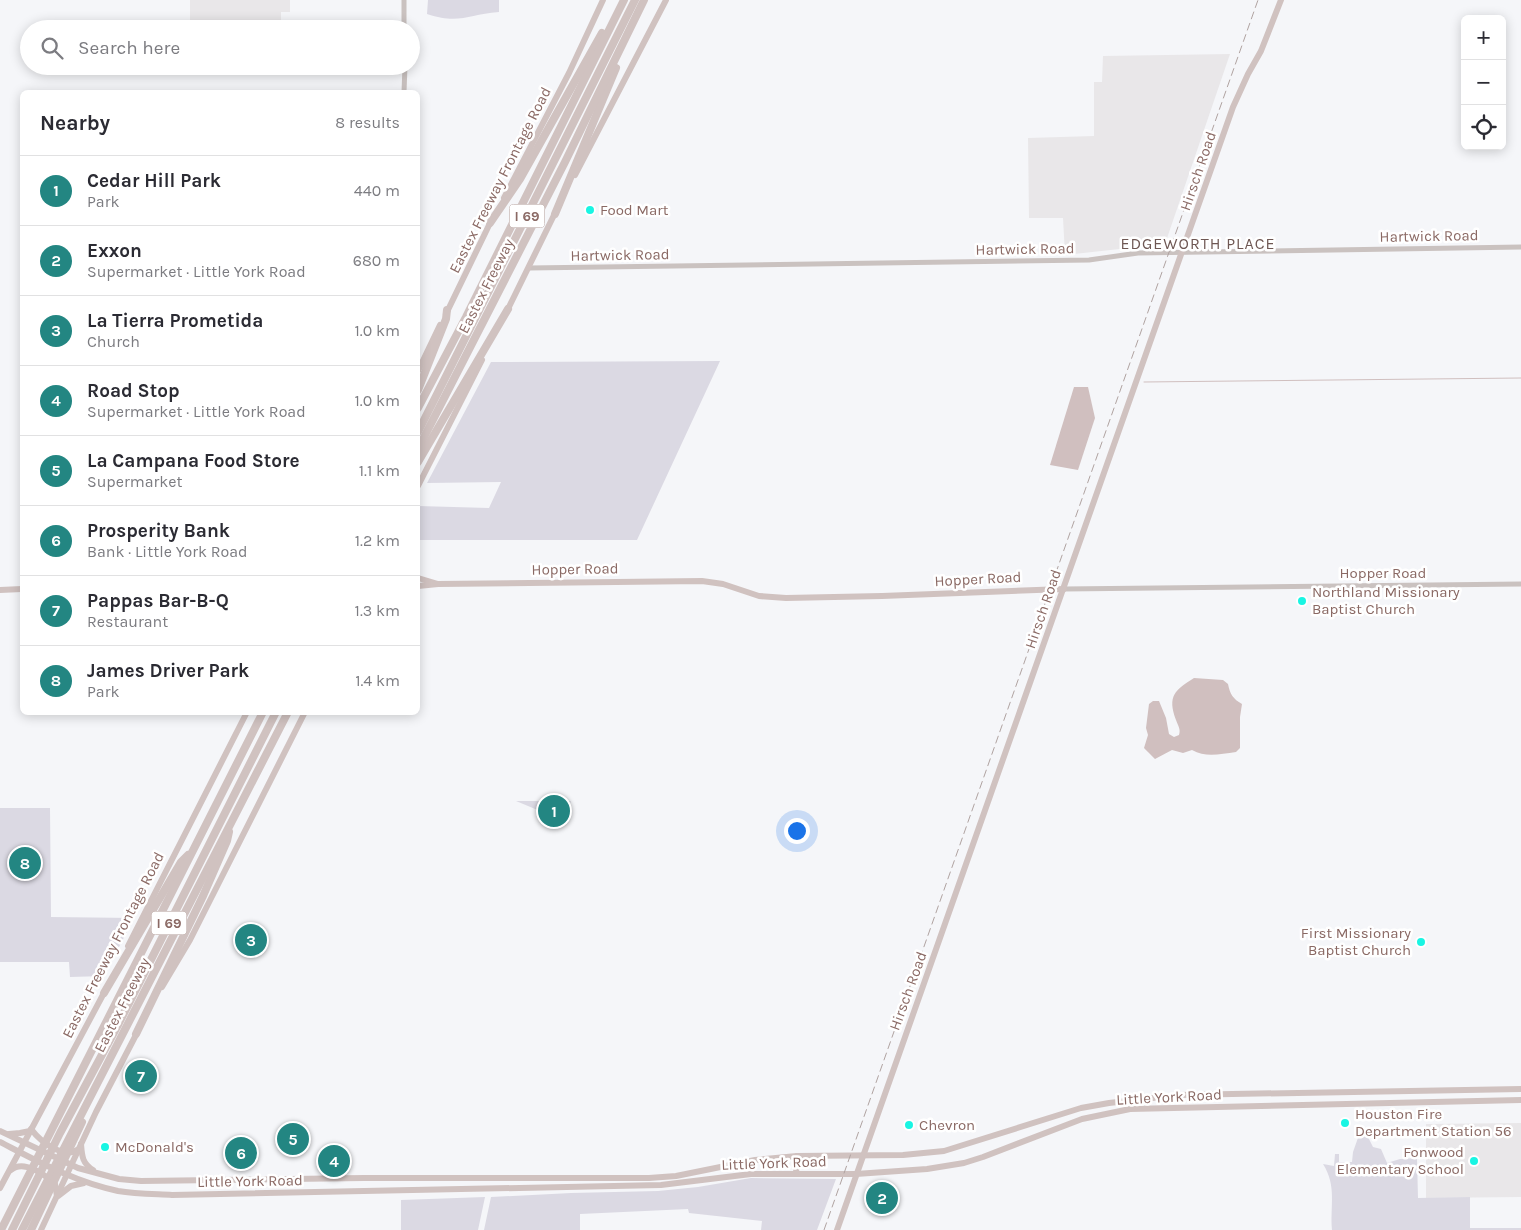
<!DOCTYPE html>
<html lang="en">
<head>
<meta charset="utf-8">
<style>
	body { margin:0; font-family:Karla,sans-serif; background:#f2f2f3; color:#2b2b33 }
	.controls { position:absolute; right:15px; top:15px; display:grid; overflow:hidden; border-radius:8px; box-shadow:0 2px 12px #0003 }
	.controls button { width:45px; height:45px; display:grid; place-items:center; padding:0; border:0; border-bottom:1px solid #e1e1e2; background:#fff; color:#2b2b33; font:25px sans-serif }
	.you { position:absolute; left:796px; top:830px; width:18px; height:18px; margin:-12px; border:4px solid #fff; border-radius:50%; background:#1a73e8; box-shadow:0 0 0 8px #1a73e833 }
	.badge { display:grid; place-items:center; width:32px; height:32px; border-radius:50%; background:#238682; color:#fff; font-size:16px; font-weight:700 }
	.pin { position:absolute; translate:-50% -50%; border:2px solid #fff; box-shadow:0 1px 5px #0006 }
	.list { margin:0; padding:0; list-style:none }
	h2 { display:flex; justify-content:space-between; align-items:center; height:65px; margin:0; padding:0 20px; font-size:21px }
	h2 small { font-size:16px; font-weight:400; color:#7c7c81 }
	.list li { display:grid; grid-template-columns:32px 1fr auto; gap:15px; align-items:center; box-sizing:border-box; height:70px; padding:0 20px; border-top:1px solid #e1e1e2 }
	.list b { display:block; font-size:19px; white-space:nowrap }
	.list p { margin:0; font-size:16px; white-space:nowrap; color:#7c7c81 }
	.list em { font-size:16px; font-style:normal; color:#7c7c81 }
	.icon { flex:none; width:28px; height:28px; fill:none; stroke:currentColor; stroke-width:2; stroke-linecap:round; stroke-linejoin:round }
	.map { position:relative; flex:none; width:1521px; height:1230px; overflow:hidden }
	.search { position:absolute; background:#fff; box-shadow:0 2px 12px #0003; left:20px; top:20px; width:400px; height:55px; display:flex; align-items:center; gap:12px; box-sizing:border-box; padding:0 18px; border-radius:28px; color:#7c7c81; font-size:19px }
	.panel { position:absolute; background:#fff; box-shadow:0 2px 12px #0003; left:20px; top:90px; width:400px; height:625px; border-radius:8px }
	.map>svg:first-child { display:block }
	.built { fill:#e9e7e9 }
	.green { fill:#dbd9e3 }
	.water { fill:#d0bfbf }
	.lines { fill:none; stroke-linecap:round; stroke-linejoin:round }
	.stream { stroke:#d0bfbf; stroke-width:1 }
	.tertiary { stroke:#cac2c0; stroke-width:5 }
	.secondary { stroke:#d0c2c0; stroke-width:6 }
	.motorway { stroke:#d0c2c0; stroke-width:8 }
	.rail { stroke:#b0a3a1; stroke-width:1; stroke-dasharray:8 4; stroke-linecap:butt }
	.poi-dot { fill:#19f5e3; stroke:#fff; stroke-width:2 }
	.labels { text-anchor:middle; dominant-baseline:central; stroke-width:5; stroke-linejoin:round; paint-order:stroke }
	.shield { fill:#fff; stroke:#ad9692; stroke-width:1 }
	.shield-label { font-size:14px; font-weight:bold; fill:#8a6964 }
	.street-label { font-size:15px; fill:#8a6964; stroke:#fff }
	.poi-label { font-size:15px; fill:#8a6964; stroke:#fff; text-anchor:start }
	.neighbourhood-label { font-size:16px; letter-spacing:1px; fill:#6e5753; stroke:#fff }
</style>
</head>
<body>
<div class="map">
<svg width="1521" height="1230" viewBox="0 0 1521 1230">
	<rect width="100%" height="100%" fill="#f5f6f9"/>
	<!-- built -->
	<g class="built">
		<path d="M190,0H290V12H281V23L190,24Z"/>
		<path d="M1230,54L1165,244L1065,255L1063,218H1029L1028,138L1094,136V82H1102L1103,56Z"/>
		<path d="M1521,1123V1197L1426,1198V1124Z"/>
	</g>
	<!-- green -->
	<g class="green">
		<path d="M428,0H499V12C468,14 460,25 427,14Z"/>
		<path d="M720,361L637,540H418V506L489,508L501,482L427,483L491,362Z"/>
		<path d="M516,801H571L564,821Z"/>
		<path d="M0,808H50L51,917L134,918L104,976L70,977L69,962H0Z"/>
		<path d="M1359,1135L1368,1137L1373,1147L1381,1149L1387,1163L1400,1159L1417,1158L1418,1198L1470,1197V1228H1521V1230H1332C1330,1206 1337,1186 1323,1164L1334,1166L1335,1154H1339V1162H1352L1353,1152Z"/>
		<path d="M751,1178L836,1179L817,1230H761L762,1221L689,1213L688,1209L580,1214V1230H484L491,1197L571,1193L658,1191L698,1187Z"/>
		<path d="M485,1197L478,1230H401V1200Z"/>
	</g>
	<!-- water -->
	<g class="water">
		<path d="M1074,387H1088L1095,418L1078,470L1050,465Z"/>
		<path d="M1194,678L1223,680L1228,684C1230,694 1233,699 1242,704L1240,717V748L1236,752C1220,754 1206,758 1192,750L1183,753L1172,750L1155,759L1144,748L1148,735L1146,728L1149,704L1153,701H1159L1166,718L1169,734L1174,737L1179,735C1181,729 1178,726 1176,720C1167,696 1175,690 1194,678Z"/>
	</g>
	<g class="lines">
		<!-- stream -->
		<path class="stream" d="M1144,382L1521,378"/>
		<!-- tertiary -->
		<g class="tertiary">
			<path d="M404,0V29"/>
			<path d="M404,92L405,66"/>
			<path d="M529,268L1089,260L1138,253L1521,247"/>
			<path d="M1064,589L1521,584"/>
		</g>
		<!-- secondary -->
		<g class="secondary">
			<path d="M575,175L666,0"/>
			<path d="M504,198L569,73L603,0"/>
			<path d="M507,311L556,211"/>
			<path d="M446,314L492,219"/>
			<path d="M418,371L440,325"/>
			<path d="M418,486L482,360"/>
			<path d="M418,578L438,584"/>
			<path d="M418,586L438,584L702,581L723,584L759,596L786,598L882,596L1064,589"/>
			<path d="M0,590L22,589"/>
			<path d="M128,946L247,712"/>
			<path d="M162,987L190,940L305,712"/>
			<path d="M31,1129C40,1141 63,1160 79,1149"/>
			<path d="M0,1131L78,1168L119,1179L141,1181L364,1178H649L676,1176L755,1160L797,1156L903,1155L944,1151L1081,1108L1109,1103L1179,1095L1521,1089"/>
			<path d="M9,1134L20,1133L30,1131"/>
			<path d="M0,1142C39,1162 75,1182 118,1191C136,1194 155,1194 172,1195L661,1185L751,1174H856L927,1169L964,1163L983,1157L1082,1119L1130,1109L1521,1100"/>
			<path d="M81,1144C82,1156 82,1163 93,1170"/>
			<path d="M11,1170C24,1159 45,1175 55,1184L57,1196"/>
			<path d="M796,1174L797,1156"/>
			<path d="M0,1188L105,991"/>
			<path d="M58,1196L71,1186L84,1183"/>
			<path d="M41,1230L96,1112L138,1031"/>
			<path d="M837,1230L1233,107L1248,74L1261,51L1281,0"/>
		</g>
		<!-- motorway -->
		<g class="motorway">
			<path d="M555,214L616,68"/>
			<path d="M490,223L520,179L602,33"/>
			<path d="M418,390L446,319L447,310"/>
			<path d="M418,408L466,317L624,0"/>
			<path d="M418,432L635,0"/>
			<path d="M418,449L565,162L644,0"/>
			<path d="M418,462L508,309"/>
			<path d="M104,993L181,862L188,855"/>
			<path d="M136,1034L203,896L227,841L229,832"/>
			<path d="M1,1230L263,712"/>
			<path d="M12,1230L60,1133L119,1023L276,712"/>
			<path d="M22,1230L288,712"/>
			<path d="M31,1230L82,1122"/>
		</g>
		<!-- rail -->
		<path class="rail" d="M824,1230L1258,0"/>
	</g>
	<!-- markers -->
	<g class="poi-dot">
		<circle cx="590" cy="210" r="5"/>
		<circle cx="1302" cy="601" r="5"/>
		<circle cx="1421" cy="942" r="5"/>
		<circle cx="1345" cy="1123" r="5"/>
		<circle cx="909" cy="1125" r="5"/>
		<circle cx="105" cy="1147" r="5"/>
		<circle cx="1474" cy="1161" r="5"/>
	</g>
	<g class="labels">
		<!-- shield labels -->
		<g class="shield">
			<rect x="509.5" y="204.5" width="35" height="23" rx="4"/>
			<rect x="151.5" y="911.5" width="35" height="23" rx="4"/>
		</g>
		<g class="shield-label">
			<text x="527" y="216">I 69</text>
			<text x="169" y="923">I 69</text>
		</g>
		<!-- street labels -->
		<g class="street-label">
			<text transform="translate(1198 171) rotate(-71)">Hirsch Road</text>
			<text transform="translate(500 180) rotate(-63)">Eastex Freeway Frontage Road</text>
			<text transform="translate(1429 236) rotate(-1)">Hartwick Road</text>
			<text transform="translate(1025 249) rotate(-1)">Hartwick Road</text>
			<text transform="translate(620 255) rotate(-1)">Hartwick Road</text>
			<text transform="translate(486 286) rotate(-63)">Eastex Freeway</text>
			<text transform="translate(575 569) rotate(-1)">Hopper Road</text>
			<text x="1383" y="573">Hopper Road</text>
			<text transform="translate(978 579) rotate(-3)">Hopper Road</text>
			<text transform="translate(1043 609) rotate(-71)">Hirsch Road</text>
			<text transform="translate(113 945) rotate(-63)">Eastex Freeway Frontage Road</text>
			<text transform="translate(908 991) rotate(-70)">Hirsch Road</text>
			<text transform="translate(122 1005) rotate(-63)">Eastex Freeway</text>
			<text transform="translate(1169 1097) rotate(-3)">Little York Road</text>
			<text transform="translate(774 1163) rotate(-2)">Little York Road</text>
			<text transform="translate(250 1181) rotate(-1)">Little York Road</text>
		</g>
		<!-- poi labels -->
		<g class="poi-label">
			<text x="600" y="210">Food Mart</text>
			<text x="1312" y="592">Northland Missionary<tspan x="1312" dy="17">Baptist Church</tspan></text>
			<text x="1411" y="933" text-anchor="end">First Missionary<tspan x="1411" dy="17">Baptist Church</tspan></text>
			<text x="1355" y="1114">Houston Fire<tspan x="1355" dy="17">Department Station 56</tspan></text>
			<text x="919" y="1125">Chevron</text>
			<text x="115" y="1147">McDonald's</text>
			<text x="1464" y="1152" text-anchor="end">Fonwood<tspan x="1464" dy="17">Elementary School</tspan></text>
		</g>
		<!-- neighbourhood labels -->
		<g class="neighbourhood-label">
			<text x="1198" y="243">EDGEWORTH PLACE</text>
		</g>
	</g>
</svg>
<div class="controls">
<button>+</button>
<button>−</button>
<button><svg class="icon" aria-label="locate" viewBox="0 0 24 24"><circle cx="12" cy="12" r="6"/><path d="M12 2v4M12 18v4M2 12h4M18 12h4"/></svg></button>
</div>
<div class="you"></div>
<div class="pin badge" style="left:554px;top:811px">1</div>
<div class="pin badge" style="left:882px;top:1198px">2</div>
<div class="pin badge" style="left:251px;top:940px">3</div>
<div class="pin badge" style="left:334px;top:1161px">4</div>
<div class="pin badge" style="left:293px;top:1139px">5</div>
<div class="pin badge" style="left:241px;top:1153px">6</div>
<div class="pin badge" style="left:141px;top:1076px">7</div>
<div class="pin badge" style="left:25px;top:863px">8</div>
<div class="search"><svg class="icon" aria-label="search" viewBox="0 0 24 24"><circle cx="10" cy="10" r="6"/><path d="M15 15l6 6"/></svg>Search here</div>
<section class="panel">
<h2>Nearby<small>8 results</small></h2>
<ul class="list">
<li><span class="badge">1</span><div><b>Cedar Hill Park</b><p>Park</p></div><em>440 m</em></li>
<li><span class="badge">2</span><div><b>Exxon</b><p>Supermarket · Little York Road</p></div><em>680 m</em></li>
<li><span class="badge">3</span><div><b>La Tierra Prometida</b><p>Church</p></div><em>1.0 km</em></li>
<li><span class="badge">4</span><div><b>Road Stop</b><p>Supermarket · Little York Road</p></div><em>1.0 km</em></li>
<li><span class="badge">5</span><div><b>La Campana Food Store</b><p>Supermarket</p></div><em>1.1 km</em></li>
<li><span class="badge">6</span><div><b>Prosperity Bank</b><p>Bank · Little York Road</p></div><em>1.2 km</em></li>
<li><span class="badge">7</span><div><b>Pappas Bar-B-Q</b><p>Restaurant</p></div><em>1.3 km</em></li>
<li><span class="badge">8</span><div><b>James Driver Park</b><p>Park</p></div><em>1.4 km</em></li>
</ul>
</section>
</div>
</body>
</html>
